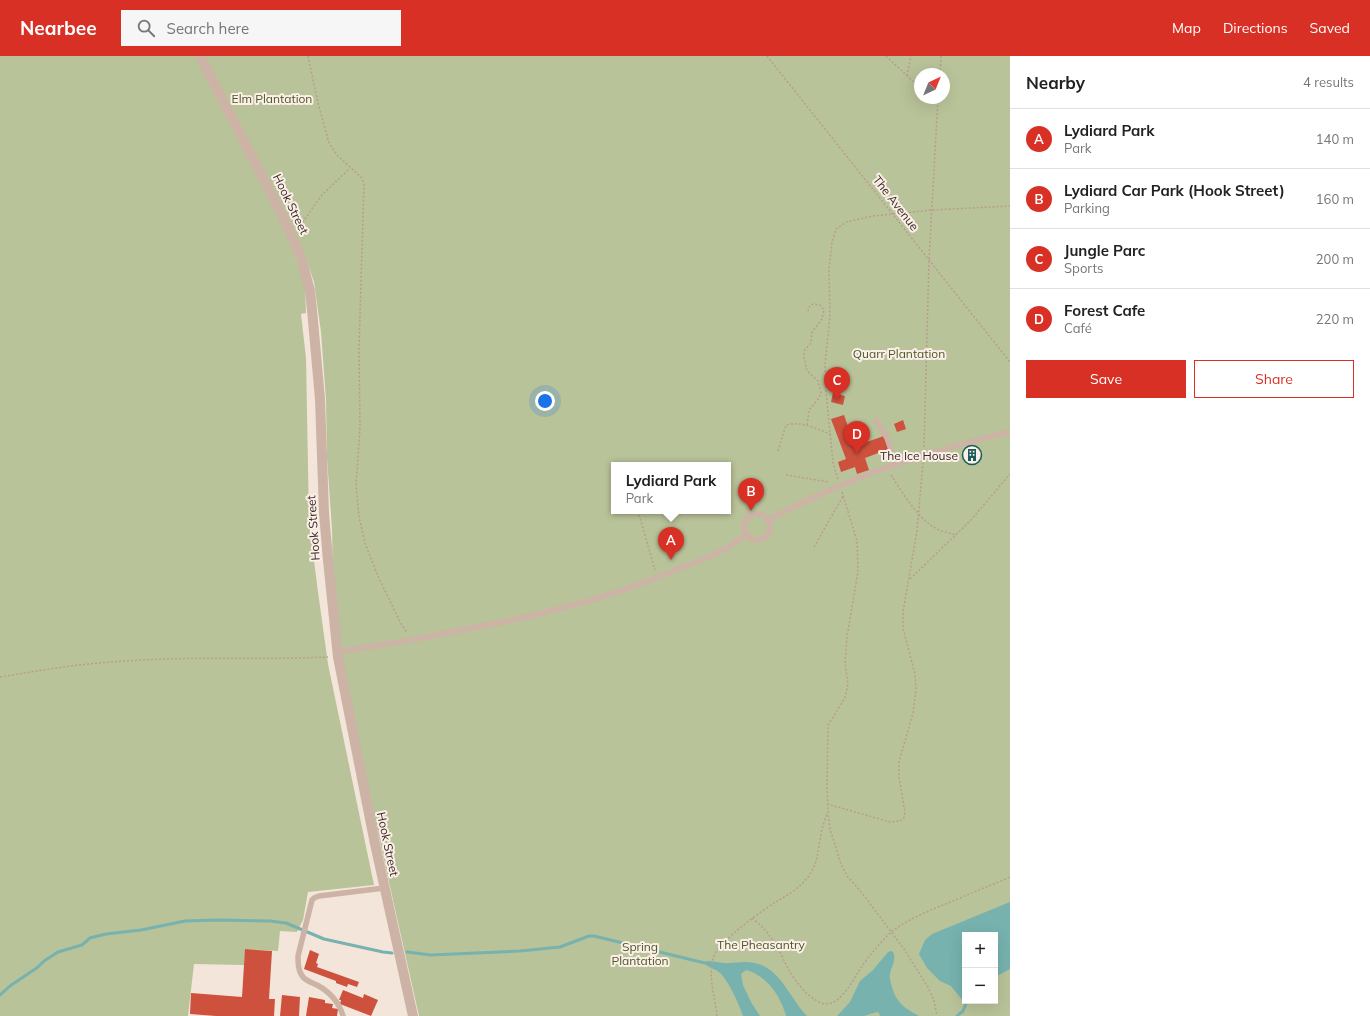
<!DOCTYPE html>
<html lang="en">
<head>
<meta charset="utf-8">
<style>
	body { margin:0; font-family:Mulish,sans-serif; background:#f6f6f6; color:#222 }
	.controls { position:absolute; right:12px; bottom:12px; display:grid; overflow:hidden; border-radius:0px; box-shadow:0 4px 16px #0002 }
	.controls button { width:36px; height:36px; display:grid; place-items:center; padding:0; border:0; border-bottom:1px solid #e0e0e0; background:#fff; color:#222; font:20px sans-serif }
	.compass { position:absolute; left:914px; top:12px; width:36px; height:36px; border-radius:50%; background:#fff; box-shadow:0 4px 16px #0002; rotate:43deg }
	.you { position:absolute; left:545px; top:345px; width:14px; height:14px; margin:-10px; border:3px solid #fff; border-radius:50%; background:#1a73e8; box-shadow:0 0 0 6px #1a73e833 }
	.badge { display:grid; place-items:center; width:26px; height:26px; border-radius:50%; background:#d93025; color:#fff; font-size:13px; font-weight:700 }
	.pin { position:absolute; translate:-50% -33px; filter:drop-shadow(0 1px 2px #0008) }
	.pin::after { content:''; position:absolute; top:21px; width:14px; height:12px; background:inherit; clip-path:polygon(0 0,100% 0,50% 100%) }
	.popup { position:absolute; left:611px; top:406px; width:120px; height:52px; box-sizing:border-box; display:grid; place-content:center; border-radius:0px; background:#fff; filter:drop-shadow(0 1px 3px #0005); font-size:13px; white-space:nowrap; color:#767676 }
	.popup b { font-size:15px; color:#222 }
	.popup::after { content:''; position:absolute; left:50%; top:100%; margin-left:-8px; border:8px solid transparent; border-top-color:#fff }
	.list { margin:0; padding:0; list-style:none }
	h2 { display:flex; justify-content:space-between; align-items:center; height:52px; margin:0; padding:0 16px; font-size:17px }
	h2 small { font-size:13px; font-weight:400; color:#767676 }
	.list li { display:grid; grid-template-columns:26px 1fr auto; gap:12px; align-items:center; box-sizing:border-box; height:60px; padding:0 16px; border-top:1px solid #e0e0e0 }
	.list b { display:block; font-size:15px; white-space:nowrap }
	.list p { margin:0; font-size:13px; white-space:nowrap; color:#767676 }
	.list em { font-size:13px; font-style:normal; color:#767676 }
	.actions { display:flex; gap:8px; padding:12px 16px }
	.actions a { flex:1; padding:9px 0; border:1px solid #d93025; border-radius:0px; text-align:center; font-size:14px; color:#d93025 }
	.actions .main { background:#d93025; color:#fff }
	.icon { flex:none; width:22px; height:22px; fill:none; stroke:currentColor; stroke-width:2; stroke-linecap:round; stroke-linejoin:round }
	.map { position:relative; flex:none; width:1010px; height:960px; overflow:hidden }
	header { display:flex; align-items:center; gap:24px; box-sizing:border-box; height:56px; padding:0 20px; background:#d93025; color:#fff }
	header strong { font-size:19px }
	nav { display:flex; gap:22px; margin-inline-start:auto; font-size:14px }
	.search { width:280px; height:36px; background:#f6f6f6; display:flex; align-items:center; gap:10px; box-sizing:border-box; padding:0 14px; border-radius:0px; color:#767676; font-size:15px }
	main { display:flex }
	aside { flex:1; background:#fff }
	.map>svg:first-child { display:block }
	.green { fill:#b9c399; fill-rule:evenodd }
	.water { fill:#77b2af }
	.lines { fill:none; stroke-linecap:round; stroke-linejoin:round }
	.stream { stroke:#77b2af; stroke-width:3 }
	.building { fill:#ce513d }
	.path { stroke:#b89d8f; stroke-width:1.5; stroke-dasharray:2 2; stroke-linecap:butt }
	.lane { stroke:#ccb3a5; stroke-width:5.5 }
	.street { stroke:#ccb3a5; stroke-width:10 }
	.labels { text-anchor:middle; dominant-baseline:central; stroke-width:4; stroke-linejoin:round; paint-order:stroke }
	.park-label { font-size:12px; fill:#4b5829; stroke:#fbefe7 }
	.street-label { font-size:12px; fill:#372a27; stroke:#fbefe7 }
	.poi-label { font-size:12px; fill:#372a27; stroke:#fbefe7; text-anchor:end }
</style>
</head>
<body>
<header>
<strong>Nearbee</strong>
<div class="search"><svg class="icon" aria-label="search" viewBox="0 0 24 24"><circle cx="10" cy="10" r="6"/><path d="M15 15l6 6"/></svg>Search here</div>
<nav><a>Map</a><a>Directions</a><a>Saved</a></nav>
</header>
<main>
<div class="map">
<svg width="1010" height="960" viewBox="0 0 1010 960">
	<rect width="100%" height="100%" fill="#f3e5da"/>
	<!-- green -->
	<g class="green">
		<path d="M0,0H196L282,159L305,229L306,257L301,258L306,302L309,465L318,536L328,608L374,829L308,836L303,864L297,876L280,875L278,895L246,893L244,909L194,908L188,960H0Z"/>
		<path d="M205,0H1010V960H419L354,670L343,609L333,535L332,473L327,402L326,344L321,276L314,226L306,203ZM920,18H944V42H920ZM614,409H728V455H614ZM965,879H995V945H965Z"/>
	</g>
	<!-- water -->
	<g class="water">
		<path d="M1010,846V913L995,921V879H965V945H972L970,948L963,945L951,930L940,925L927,912L919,898L925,884L932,878Z"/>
		<path d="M891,895L893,896C897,904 891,911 890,918C889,922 891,927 892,931C896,947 906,953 919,960H880L879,957L877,956L864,960H837L850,946L860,925L873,914L888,896Z"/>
		<path d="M707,905C715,905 722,908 729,907C737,907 745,905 754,907C780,911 790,943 807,960H786C781,940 766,919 746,914L741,918L743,929L751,946L760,960H743C740,950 728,924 720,917C716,913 710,912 706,909Z"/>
	</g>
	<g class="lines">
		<!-- stream -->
		<g class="stream">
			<path d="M407,896L431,899L520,895L560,891L589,880H594L709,908"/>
			<path d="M0,939L10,930L38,911L44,905L58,896L82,889L90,882L106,878L141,874L185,865L217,864L270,865L286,867L324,883L383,896L392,897"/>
			<path d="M957,960L963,955L967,945"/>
		</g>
	</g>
	<!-- building -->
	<g class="building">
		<path d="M833,337L845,340L843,349L831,346Z"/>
		<path d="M844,359L855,390L884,380L889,393L865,402L869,414L857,418L855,411L841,416L838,406L846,403L831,363Z"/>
		<path d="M903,364L906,373L897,376L894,368Z"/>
		<path d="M971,395L977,399L974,404L968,400Z"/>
		<path d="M245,893L272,895L269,943H275L274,960H216L190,958L191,937L242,941Z"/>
		<path d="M310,894L319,898L316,907L318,908L317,911L359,926L357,931L348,928L347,931L336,927V925L304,913Z"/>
		<path d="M343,934L363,942L364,938L378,944L371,960L340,948L341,944H339Z"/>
		<path d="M282,939L300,941L299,960H280Z"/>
		<path d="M309,941L325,944V947L333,948L332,952L338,953L337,960H306Z"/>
	</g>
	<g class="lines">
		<!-- path -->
		<g class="path">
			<path d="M308,0L318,47L329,87L337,99L362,122L364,128L359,292L360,371L356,430L359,461L365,487L377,518L400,566L407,577"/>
			<path d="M767,0L1010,306"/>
			<path d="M886,0L920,32"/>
			<path d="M940,18L941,0"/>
			<path d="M907,20L911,0"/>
			<path d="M298,173L321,140L350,112"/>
			<path d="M807,369L809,354L819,342L821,337L818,325L807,315L804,301V295L811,287L812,276L822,263L824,254L820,249L813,248L809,251L808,255"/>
			<path d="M924,391L929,204L938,42"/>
			<path d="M778,395L786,369C801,365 815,372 830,378"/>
			<path d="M786,419L829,426"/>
			<path d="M891,419C902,436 915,458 932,470C939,475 948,477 956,479"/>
			<path d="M838,423L833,407L826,335L825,309L830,260L829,213L832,186L836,173L846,166L873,160L932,154L1010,150"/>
			<path d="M842,436L857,485L858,515L847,581L845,607L848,628L845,642L828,669L827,731L828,756L830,773L841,808L847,820L862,837L904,893L928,931L934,945L937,960"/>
			<path d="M638,455L655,514"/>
			<path d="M814,491L843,440"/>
			<path d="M910,523L971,464L1010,418"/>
			<path d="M0,621C42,614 84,607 127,605C194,600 261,604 328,601"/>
			<path d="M827,748L890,766L900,765L904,762L905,757L899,721V706L913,657L916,634L915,618L903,572V556L917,475L923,407"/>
			<path d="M752,862C762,870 770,879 776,889C781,897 784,906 789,914C795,925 806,939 817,945C838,958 853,923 862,910C869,900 877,891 885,882C901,865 927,856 948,847C969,838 989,830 1010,821"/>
			<path d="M717,960C715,941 708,921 713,902C718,886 759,857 774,847C786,840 799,833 808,821C818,808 818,794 821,778C822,771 825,764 827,758"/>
		</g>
		<!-- lane -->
		<g class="lane">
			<path d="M876,364L887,382L896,409"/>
			<circle cx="757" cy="471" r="13"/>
			<path d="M767,464C818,438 871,415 925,399C953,390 981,383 1010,376"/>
			<path d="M338,596L411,584L527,561L584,546L624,534L709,501L727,492L747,478"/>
			<path d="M343,960C339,946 330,936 317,929C313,927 306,925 303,921C298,915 298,907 298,900L312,844L314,842L319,840L384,832"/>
		</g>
		<!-- street -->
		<path class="street" d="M200,0L282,159L301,201L310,235L312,254L320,343L324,457L328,504L338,601L375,788L413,960"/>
	</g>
	<!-- icons -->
	<defs>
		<g id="building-ring" transform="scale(1)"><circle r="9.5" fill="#fbefe7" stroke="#195c5a" stroke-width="1.5"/><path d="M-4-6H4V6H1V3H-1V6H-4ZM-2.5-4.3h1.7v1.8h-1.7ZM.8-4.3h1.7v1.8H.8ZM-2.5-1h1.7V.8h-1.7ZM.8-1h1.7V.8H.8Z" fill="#195c5a"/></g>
	</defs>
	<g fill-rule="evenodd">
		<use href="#building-ring" x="972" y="399"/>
	</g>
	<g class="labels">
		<!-- park labels -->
		<g class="park-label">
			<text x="272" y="42">Elm Plantation</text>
			<text x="899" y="297">Quarr Plantation</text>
			<text x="761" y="888">The Pheasantry</text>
			<text x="640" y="890">Spring<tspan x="640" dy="14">Plantation</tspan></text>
		</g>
		<!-- street labels -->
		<g class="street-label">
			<text transform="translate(896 147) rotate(52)">The Avenue</text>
			<text transform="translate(291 148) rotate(64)">Hook Street</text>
			<text transform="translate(313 472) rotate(-94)">Hook Street</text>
			<text transform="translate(388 788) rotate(78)">Hook Street</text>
		</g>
		<!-- poi labels -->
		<g class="poi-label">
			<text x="958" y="399">The Ice House</text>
		</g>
	</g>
</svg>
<div class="controls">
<button>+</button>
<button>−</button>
</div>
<svg class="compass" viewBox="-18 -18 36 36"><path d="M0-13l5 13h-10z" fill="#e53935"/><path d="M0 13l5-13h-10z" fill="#767676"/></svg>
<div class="you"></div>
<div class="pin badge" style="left:671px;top:504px">A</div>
<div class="popup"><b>Lydiard Park</b>Park</div>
<div class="pin badge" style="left:751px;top:455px">B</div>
<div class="pin badge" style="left:837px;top:344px">C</div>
<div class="pin badge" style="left:857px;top:398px">D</div>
</div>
<aside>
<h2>Nearby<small>4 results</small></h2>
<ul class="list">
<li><span class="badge">A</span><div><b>Lydiard Park</b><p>Park</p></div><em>140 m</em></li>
<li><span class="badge">B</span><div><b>Lydiard Car Park (Hook Street)</b><p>Parking</p></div><em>160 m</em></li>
<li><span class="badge">C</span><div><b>Jungle Parc</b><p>Sports</p></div><em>200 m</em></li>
<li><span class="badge">D</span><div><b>Forest Cafe</b><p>Café</p></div><em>220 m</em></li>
</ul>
<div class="actions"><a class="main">Save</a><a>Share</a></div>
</aside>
</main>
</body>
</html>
